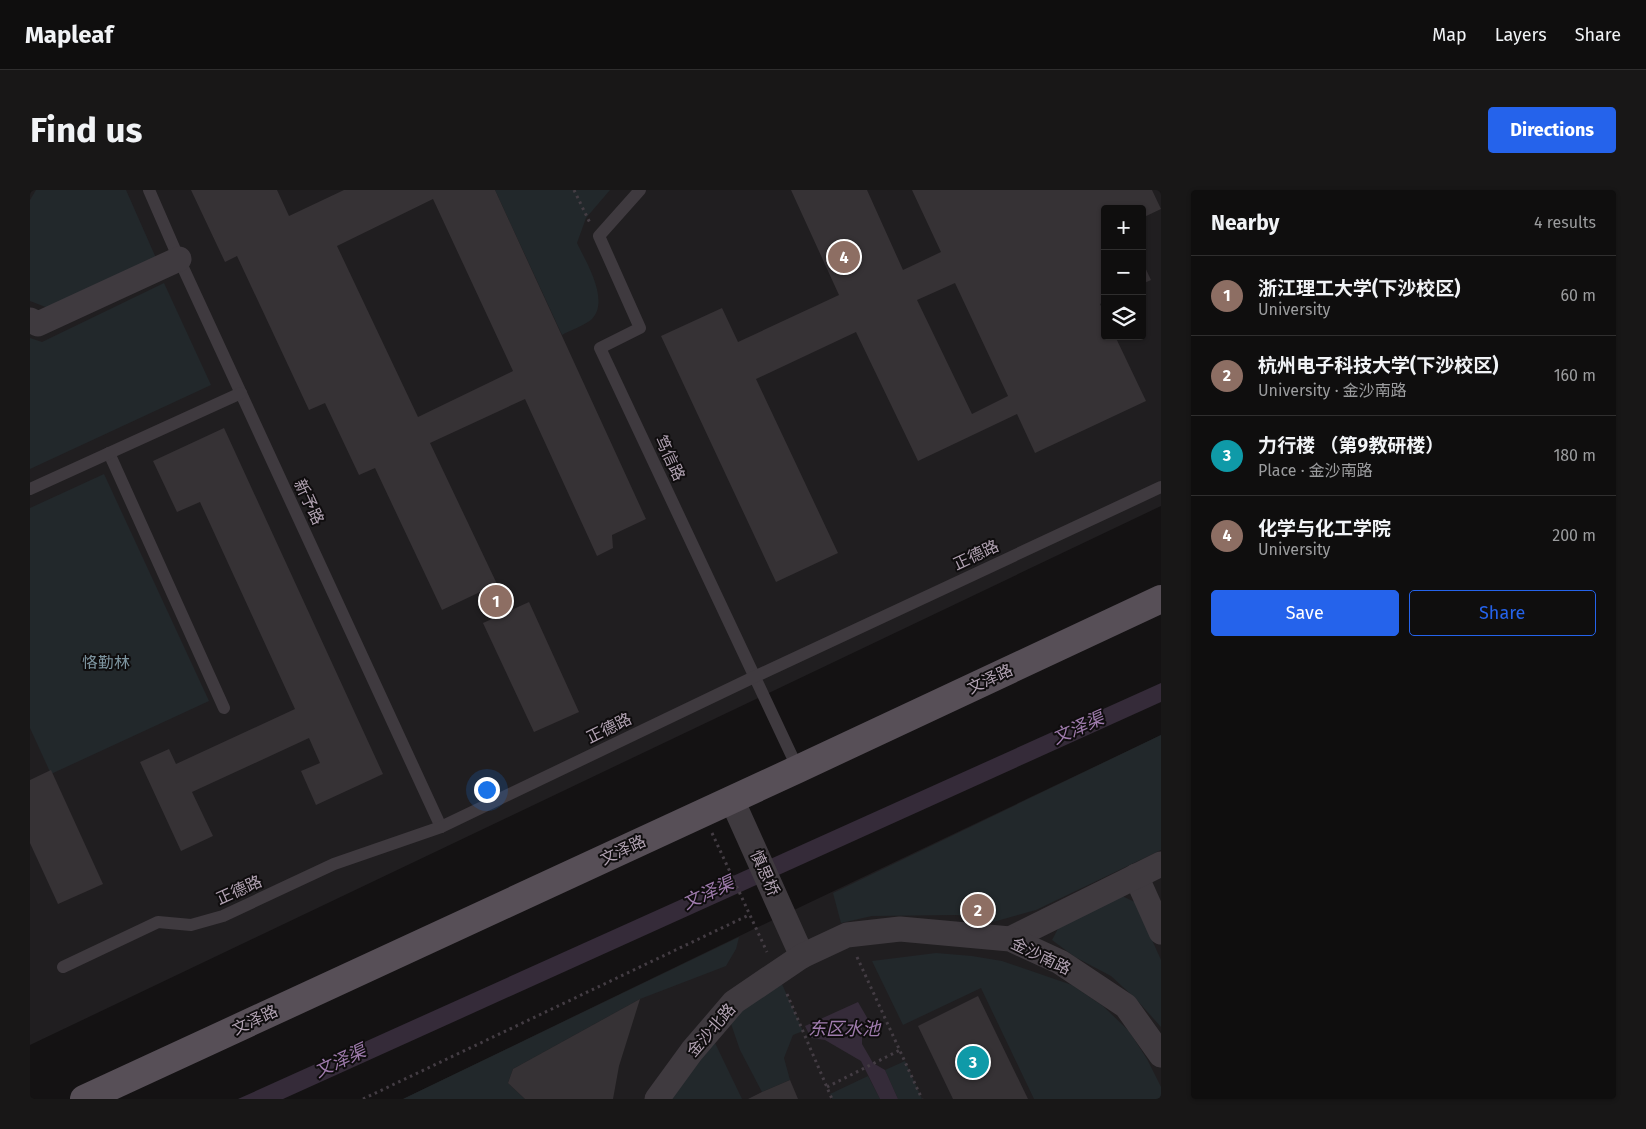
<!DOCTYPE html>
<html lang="en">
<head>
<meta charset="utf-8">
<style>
	body { margin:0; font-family:"Fira Sans","Noto Sans SC",sans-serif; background:#181717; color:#f1f3f6 }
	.controls { position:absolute; right:15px; top:15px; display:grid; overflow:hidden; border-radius:5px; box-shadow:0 1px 4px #0004 }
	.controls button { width:45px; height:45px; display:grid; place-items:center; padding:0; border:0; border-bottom:1px solid #2f2e2e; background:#0f0e0e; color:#f1f3f6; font:25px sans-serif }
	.you { position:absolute; left:456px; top:599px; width:18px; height:18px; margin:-12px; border:4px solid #fff; border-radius:50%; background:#1a73e8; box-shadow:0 0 0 8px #1a73e833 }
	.badge { display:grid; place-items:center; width:32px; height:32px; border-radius:50%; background:#2563eb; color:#fff; font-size:16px; font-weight:700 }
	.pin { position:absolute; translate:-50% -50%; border:2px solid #fff; box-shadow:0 1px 5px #0006 }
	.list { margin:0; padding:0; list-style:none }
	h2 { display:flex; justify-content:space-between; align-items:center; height:65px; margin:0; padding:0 20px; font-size:21px }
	h2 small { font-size:16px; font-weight:400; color:#9b9c9e }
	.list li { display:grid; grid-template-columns:32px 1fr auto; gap:15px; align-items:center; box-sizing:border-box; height:80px; padding:0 20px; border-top:1px solid #2f2e2e }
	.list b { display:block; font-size:19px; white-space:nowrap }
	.list p { margin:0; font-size:16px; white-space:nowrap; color:#9b9c9e }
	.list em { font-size:16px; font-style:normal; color:#9b9c9e }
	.actions { display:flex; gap:10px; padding:15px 20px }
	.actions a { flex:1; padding:11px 0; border:1px solid #2563eb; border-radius:5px; text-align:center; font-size:18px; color:#2563eb }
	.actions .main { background:#2563eb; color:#fff }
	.icon { flex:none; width:28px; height:28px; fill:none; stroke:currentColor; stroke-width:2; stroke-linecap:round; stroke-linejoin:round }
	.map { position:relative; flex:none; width:1131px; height:909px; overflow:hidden; border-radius:5px }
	header { display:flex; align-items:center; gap:30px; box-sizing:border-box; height:70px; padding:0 25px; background:#0f0e0e; border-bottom:1px solid #2f2e2e }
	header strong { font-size:24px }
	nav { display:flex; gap:28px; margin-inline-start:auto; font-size:18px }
	.intro { display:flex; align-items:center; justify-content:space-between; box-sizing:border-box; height:120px; padding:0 30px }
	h1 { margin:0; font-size:35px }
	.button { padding:12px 22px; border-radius:5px; background:#2563eb; color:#fff; font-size:18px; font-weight:700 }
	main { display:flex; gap:30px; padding:0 30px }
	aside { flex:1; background:#0f0e0e; border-radius:5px; box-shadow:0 1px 4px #0004 }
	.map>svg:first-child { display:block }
	.built { fill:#201e20; fill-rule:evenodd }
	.green { fill:#22282b }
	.water { fill:#352b39 }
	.building { fill:#363235; fill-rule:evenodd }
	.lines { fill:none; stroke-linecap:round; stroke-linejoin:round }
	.path { stroke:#443d44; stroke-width:3; stroke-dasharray:2.5 4; stroke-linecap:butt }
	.lane { stroke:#3f3a3f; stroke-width:12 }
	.street { stroke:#3f3a3f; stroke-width:25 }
	.primary { stroke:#574f57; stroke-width:28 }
	.labels { text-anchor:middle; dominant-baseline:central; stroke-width:4; stroke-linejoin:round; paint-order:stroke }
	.street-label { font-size:16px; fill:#b3a4b4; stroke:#0f0d0e }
	.park-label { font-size:16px; fill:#7c939e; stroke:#0f0d0e }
	.water-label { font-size:18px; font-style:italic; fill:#a07cae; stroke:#0f0d0e }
</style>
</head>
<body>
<header>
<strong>Mapleaf</strong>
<nav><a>Map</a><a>Layers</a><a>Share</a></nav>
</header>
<div class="intro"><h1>Find us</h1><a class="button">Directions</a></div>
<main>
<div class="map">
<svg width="1131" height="909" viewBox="0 0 1131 909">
	<rect width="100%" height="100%" fill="#141213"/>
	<!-- built -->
	<g class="built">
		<path d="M0,0H1131V316L0,855ZM1075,19H1112V146H1075Z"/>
		<path d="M1131,545V909H373L726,738Z"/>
	</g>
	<!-- green -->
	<g class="green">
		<path d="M6,0H96L126,68L18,118L0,111V10Z"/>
		<path d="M465,0H580L556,28L547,53C556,72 580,110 562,129C557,134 539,141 532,145Z"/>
		<path d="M134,93L181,195L0,279V148L12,152Z"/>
		<path d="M74,284L179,511L21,584L0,538V318Z"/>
		<path d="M1131,545V660L1006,720L963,732L927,725L842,726L811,733L803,703Z"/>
		<path d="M1092,706L1105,712L1131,770V837L1105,808L1081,786L1045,767L1022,750L1030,735Z"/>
		<path d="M709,747L706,759L696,776L610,809L483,879L478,893L495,909H373Z"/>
		<path d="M906,763L942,766L972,771L1042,795L1073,816L1099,841L1117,869L1131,897V909H1004L951,798L873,835L842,771Z"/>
		<path d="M747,783L773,841L763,845L754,868L760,890L732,902L710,860L700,831Z"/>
		<path d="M685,853L712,909H642L658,883Z"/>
		<path d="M875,871L892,909H868L855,880Z"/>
		<path d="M838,886L850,909H802L800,904Z"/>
	</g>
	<!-- water -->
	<g class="water">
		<path d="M1131,493V512L253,909H208Z"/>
		<path d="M828,812L839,831L832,835V854L843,873L855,880L868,909H850L831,871L795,850L781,848L775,836Z"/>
	</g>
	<!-- building -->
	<g class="building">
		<path d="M161,0H247L259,26L314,0H465L616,329L582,345L583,358L567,366L495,209L400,253L467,394L412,420L345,278L329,285L295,213L279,220L207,66L195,72ZM403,9L483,181L388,227L307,56Z"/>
		<path d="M761,0H837L873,80L911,62L882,0H1122L1131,19L1112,28V19H1075V111L1070,114L1075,124V146H1085L1116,211L1005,263L987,224L888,271L826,142L726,189L808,363L746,392L631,146L692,118L708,152L809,105ZM925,93L978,206L942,224L887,110Z"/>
		<path d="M1112,71L1121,90L1112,94Z"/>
		<path d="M194,238L353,584L286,615L271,581L290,573L279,548L162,602L183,646L151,661L110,572L139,559L146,574L265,519L170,312L147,322L123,271Z"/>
		<path d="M499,412L549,522L504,542L453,433Z"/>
		<path d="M21,580L73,694L28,714L0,653V590Z"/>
		<path d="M948,806L998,909H923L888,836Z"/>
		<path d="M610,809L589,876L583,909H495L478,893L483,879Z"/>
		<path d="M760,890L768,909H718L732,902Z"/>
	</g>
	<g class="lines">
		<!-- path -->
		<g class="path">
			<path d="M544,0L560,33"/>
			<path d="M682,643L737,762"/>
			<path d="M827,767L892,909"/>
			<path d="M757,804L802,909"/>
			<path d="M797,897L870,860"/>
			<path d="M333,909L719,725"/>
		</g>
		<!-- lane -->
		<g class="lane">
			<path d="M119,0L149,69L411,637"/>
			<path d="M610,0L569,46L610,138L570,158L768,579"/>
			<path d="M79,263L194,518"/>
			<path d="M0,299L211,203"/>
			<path d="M33,777L128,732L161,735L193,726L304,674L411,637L724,487L1131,297"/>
		</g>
		<!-- street -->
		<g class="street">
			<path d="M0,130L8,134L149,69"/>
			<path d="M702,610L772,766"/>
			<path d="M1106,686L1131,742"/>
			<path d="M980,749L1131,674"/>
			<path d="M627,909L662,861L704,812L772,766L817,745L870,739L980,749L1030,772L1096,816L1131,865"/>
		</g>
		<!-- primary -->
		<path class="primary" d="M54,909L768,579L1131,409"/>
	</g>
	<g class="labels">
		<!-- street labels -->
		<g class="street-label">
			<text transform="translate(640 268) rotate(65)">笃信路</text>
			<text transform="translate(279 312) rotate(65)">新予路</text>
			<text transform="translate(946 365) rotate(-25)">正德路</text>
			<text transform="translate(960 489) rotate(-25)">文泽路</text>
			<text transform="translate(579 538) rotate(-26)">正德路</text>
			<text transform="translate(593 660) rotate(-25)">文泽路</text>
			<text transform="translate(735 683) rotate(66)">慎思桥</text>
			<text transform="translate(209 700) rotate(-24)">正德路</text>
			<text transform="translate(1011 766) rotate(26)">金沙南路</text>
			<text transform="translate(225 830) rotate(-25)">文泽路</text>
			<text transform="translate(681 840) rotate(-49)">金沙北路</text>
		</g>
		<!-- park labels -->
		<g class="park-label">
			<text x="76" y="472">恪勤林</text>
		</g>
		<!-- water labels -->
		<g class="water-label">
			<text transform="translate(1048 538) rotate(-24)">文泽渠</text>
			<text transform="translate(678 703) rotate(-25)">文泽渠</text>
			<text x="814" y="839">东区水池</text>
			<text transform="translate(310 871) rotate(-25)">文泽渠</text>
		</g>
	</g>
</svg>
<div class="controls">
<button>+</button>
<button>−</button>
<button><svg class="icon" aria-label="layers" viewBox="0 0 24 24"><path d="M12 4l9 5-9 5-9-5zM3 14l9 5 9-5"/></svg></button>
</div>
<div class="you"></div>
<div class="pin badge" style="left:466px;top:411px;background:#8d6e63">1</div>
<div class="pin badge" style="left:948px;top:720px;background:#8d6e63">2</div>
<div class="pin badge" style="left:943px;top:872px;background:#0f9aa8">3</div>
<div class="pin badge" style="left:814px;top:67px;background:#8d6e63">4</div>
</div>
<aside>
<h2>Nearby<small>4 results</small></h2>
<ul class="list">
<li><span class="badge" style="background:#8d6e63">1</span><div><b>浙江理工大学(下沙校区)</b><p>University</p></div><em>60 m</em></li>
<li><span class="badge" style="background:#8d6e63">2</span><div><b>杭州电子科技大学(下沙校区)</b><p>University · 金沙南路</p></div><em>160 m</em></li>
<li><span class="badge" style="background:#0f9aa8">3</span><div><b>力行楼 （第9教研楼）</b><p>Place · 金沙南路</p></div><em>180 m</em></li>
<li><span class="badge" style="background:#8d6e63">4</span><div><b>化学与化工学院</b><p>University</p></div><em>200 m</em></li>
</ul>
<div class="actions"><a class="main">Save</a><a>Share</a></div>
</aside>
</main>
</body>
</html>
